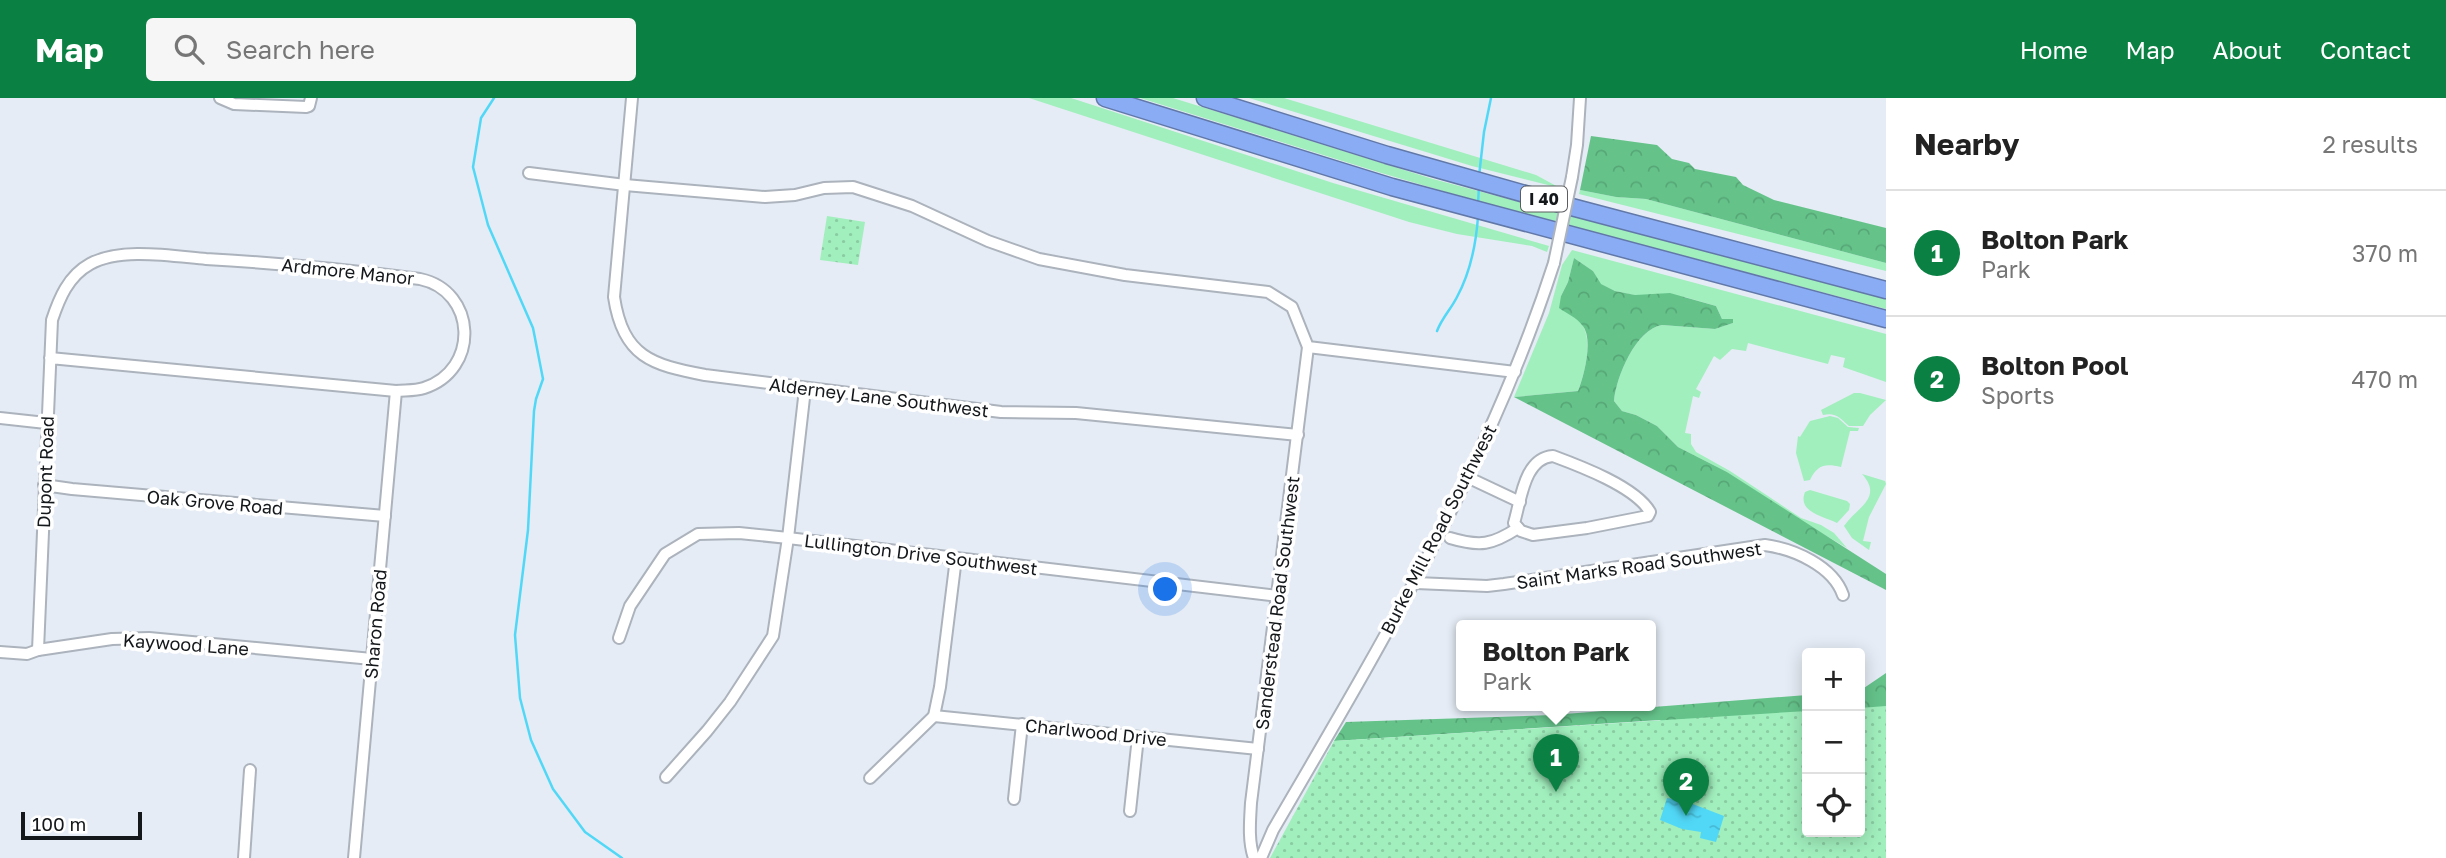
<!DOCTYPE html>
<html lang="en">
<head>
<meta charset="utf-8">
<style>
	body { margin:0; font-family:"Golos Text",sans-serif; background:#f6f6f6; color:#222 }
	.controls { position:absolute; right:21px; bottom:21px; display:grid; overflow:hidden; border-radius:7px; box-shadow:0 4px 18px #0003 }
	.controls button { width:63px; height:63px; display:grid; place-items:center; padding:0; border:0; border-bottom:2px solid #e0e0e0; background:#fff; color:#222; font:35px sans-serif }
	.scale { position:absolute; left:21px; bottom:18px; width:121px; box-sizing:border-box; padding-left:7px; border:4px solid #15181b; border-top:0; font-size:19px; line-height:24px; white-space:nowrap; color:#15181b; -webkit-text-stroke:5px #fff; paint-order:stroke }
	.you { position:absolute; left:1166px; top:492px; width:24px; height:24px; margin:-18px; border:5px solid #fff; border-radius:50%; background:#1a73e8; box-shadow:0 0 0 10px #1a73e833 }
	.badge { display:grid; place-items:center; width:46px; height:46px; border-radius:50%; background:#0b8043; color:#fff; font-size:23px; font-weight:700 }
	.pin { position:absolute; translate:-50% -58px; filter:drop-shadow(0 2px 4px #0008) }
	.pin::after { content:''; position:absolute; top:37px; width:24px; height:21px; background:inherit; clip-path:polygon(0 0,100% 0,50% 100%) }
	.popup { position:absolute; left:1456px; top:522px; width:200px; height:91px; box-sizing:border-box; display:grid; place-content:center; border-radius:7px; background:#fff; filter:drop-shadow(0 2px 5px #0005); font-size:23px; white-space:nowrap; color:#767676 }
	.popup b { font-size:26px; color:#222 }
	.popup::after { content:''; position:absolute; left:50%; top:100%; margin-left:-14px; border:14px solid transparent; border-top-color:#fff }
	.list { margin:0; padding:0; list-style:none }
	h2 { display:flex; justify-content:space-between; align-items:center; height:91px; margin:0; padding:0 28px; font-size:30px }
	h2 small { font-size:23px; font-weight:400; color:#767676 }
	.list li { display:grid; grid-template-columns:46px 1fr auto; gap:21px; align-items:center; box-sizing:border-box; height:126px; padding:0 28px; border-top:2px solid #e0e0e0 }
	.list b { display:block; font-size:26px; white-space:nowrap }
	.list p { margin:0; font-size:23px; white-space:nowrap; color:#767676 }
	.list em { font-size:23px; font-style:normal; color:#767676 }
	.icon { flex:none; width:38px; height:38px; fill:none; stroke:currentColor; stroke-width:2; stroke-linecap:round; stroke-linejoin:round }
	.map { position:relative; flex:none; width:1886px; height:760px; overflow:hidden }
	header { display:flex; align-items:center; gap:42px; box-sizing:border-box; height:98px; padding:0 35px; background:#0b8043; color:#fff }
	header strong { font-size:33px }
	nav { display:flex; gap:38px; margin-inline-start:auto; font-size:24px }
	.search { width:490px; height:63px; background:#f6f6f6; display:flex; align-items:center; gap:18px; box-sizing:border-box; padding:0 24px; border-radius:7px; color:#767676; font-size:26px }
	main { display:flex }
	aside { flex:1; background:#fff }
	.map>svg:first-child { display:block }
	.grass { fill:#a1efbd }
	.forest { fill:url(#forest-crowns) }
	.park { fill:url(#park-dots) }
	.water { fill:url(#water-ripples) }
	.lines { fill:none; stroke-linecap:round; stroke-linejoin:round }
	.stream { stroke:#51d8f7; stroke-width:2.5 }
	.minor-casing { stroke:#acb3bc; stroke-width:14 }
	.highway-casing { stroke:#6178a8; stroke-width:19 }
	.minor { stroke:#fff; stroke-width:10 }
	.highway { stroke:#8aacf4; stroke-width:16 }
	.minor-bridge-casing { stroke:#acb3bc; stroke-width:14; stroke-linecap:butt }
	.minor-bridge { stroke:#fff; stroke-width:10 }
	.labels { text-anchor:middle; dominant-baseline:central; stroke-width:7; stroke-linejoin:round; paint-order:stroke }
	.shield { fill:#fff; stroke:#5b5d5f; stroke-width:2 }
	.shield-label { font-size:16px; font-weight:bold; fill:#15181b }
	.street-label { font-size:18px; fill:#15181b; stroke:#fff }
</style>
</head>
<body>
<header>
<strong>Map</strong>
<div class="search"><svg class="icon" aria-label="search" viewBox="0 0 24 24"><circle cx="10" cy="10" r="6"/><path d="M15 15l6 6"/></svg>Search here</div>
<nav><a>Home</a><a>Map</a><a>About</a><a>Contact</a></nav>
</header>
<main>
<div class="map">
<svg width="1886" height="760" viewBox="0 0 1886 760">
	<defs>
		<pattern id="forest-crowns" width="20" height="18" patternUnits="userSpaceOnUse" patternTransform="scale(1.75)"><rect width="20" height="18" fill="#65c38a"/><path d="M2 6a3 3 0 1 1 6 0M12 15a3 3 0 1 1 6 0" fill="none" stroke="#57a776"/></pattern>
		<pattern id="park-dots" width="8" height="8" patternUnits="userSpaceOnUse" patternTransform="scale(1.75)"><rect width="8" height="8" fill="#a1efbd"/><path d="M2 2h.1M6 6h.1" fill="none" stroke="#8acca2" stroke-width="1.8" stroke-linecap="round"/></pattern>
		<pattern id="water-ripples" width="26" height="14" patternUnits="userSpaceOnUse" patternTransform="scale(1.75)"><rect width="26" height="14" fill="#51d8f7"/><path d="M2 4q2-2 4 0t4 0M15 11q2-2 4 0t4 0" fill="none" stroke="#46b9d3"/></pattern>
	</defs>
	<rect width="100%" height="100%" fill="#e5ecf5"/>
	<!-- grass -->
	<g class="grass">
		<path d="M1029,0H1071L1333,85L1549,148L1547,154L1532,148L1457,136L1409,124Z"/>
		<path d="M1140,0H1173L1433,81L1886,201V211L1477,103L1378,74Z"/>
		<path d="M1249,0H1284L1536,77L1560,90L1472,68Z"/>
		<path d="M1580,92L1616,99L1646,101L1886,165V173L1579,96Z"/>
		<path d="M1572,152L1886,236V284L1843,269L1845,260L1831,257L1828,266L1748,245L1746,253L1732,251L1720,262L1714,258L1696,291L1701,294L1699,300L1693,298L1685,335L1691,336V346L1696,354L1730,373L1801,420L1821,427L1834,435L1847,450L1791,417L1727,374L1678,349L1657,328L1636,317L1622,313L1614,303C1616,279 1636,231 1662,227L1715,231L1733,225L1722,221L1716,208L1685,199L1634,197L1615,193L1600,186L1593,173L1574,160L1568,184L1561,198C1568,207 1576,216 1582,226C1593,244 1585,274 1578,293L1514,299L1549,215L1562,167Z"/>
		<path d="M1854,295H1860L1886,302L1870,317L1863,328H1849C1840,320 1836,314 1823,317L1821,312Z"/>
		<path d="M1830,318L1838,320L1848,329L1859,330L1858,333H1850L1841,369C1825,365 1817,367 1810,382L1804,383L1796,355L1798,338L1800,339L1810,323Z"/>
		<path d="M1862,376L1885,383L1886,386L1869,419L1863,443L1871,444L1869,452L1852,440L1844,428C1856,410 1884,400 1862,376Z"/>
		<path d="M1810,392L1847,403L1850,406L1849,412L1837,425C1823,418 1797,414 1805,394Z"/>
	</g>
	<!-- forest -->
	<g class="forest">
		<path d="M1591,38L1657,47L1672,61L1689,65L1695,71L1736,79L1743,87L1774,102L1886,130V165L1646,101L1616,99L1580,92Z"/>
		<path d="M1574,160L1593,173L1601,186L1615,193L1635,197L1670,195L1716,208L1722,221H1733V225L1715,231L1662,227C1636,231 1616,279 1614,303L1622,313L1636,317L1657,328L1678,349L1727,374L1886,476V492L1514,299L1578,293C1584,278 1594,240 1582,227C1577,220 1566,215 1559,210L1561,198L1568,184Z"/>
		<path d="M1886,575V760H1792L1660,622L1334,643L1346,624L1552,617L1807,597V734H1860V590H1864Z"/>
	</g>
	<!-- park -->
	<g class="park">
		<path d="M827,118L865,124L858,167L820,162Z"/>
		<path d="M1886,608V760H1270L1334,643L1807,613V734H1860V610Z"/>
	</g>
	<!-- water -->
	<path class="water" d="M1667,700L1685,703L1724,718L1716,744L1700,740L1701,734L1682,731L1660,722Z"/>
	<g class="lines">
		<!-- stream -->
		<g class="stream">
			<path d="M494,0L481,20L473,69L488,127L533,230L543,281L536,301L534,313L528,432L515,537L520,600L531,642L553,691L585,734L622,760"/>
			<path d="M1479,78L1484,34L1491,0"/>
			<path d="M1478,106L1479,88"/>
			<path d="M1437,233C1442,220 1451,211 1457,199C1470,175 1476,146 1478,119"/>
		</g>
		<!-- minor casing -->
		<g class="minor-casing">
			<g id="minor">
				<path d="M220,0L234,6L306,9L309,8L311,0"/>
				<path d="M632,0L614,199C623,259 652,267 705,277L1001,314L1076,315L1298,337"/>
				<path d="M529,75L625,87L765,99L795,97L824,90L853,89L912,108L988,143L1039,161L1125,177L1268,194L1292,209L1308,249L1515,274"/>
				<path d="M1572,79L1577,47L1580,0"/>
				<path d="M0,320L46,325"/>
				<path d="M1553,358C1580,368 1636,389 1650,414L1648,418L1587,430L1533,437L1521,433L1514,425C1521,402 1524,360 1553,358Z"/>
				<path d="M1467,379L1520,404"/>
				<path d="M44,387L72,391L385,418"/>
				<path d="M1450,440C1480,449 1492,447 1518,430"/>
				<path d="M1416,485L1487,488L1504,486L1765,447C1794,451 1833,468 1843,497"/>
				<path d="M619,540L630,508L665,456L698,436L739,435L788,440L1278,498"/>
				<path d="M38,552L52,222C59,201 68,178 90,166C120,149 172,158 206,161C278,165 349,172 420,181C477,193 480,272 424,290C415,293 405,292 396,293L50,260"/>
				<path d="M0,554L27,556L38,552L112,541L149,540L372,561"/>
				<path d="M934,618L1258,651"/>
				<path d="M666,679L707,633L730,604L773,538L788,440L805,291"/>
				<path d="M870,680L934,618L940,589L956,460"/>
				<path d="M1014,701L1022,626"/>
				<path d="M1130,713L1138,639"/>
				<path d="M244,760L250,672"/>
				<path d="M354,760L396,293"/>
				<path d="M1254,760C1248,743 1250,723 1251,705L1308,249"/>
				<path d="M1261,760L1273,732C1379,550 1489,367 1554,165"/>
			</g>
		</g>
		<!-- highway casing -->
		<g class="highway-casing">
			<g id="highway">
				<path d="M1105,0L1392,89L1886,221"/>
				<path d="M1205,0L1387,57L1564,107L1886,192"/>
			</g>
		</g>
		<!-- minor -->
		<use href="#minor" class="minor"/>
		<!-- highway -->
		<use href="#highway" class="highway"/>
		<!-- minor-bridge casing -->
		<g class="minor-bridge-casing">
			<path id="minor-bridge" d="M1554,165L1572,79"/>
		</g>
		<!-- minor-bridge -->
		<use href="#minor-bridge" class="minor-bridge"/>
	</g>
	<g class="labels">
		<!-- shield labels -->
		<rect class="shield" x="1521" y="88.5" width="46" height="25" rx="5"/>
		<g class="shield-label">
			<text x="1544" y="101">I 40</text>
		</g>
		<!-- street labels -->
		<g class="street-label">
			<text transform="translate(348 173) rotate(6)">Ardmore Manor</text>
			<text transform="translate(879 299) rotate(7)">Alderney Lane Southwest</text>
			<text transform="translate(45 374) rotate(-88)">Dupont Road</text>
			<text transform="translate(215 404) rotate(5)">Oak Grove Road</text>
			<text transform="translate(1438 431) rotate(-63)">Burke Mill Road Southwest</text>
			<text transform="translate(921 456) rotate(7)">Lullington Drive Southwest</text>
			<text transform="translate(1639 467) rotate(-8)">Saint Marks Road Southwest</text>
			<text transform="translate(1277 505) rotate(-83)">Sanderstead Road Southwest</text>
			<text transform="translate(375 526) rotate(-85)">Sharon Road</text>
			<text transform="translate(186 546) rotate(4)">Kaywood Lane</text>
			<text transform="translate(1096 634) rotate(6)">Charlwood Drive</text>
		</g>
	</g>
</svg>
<div class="controls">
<button>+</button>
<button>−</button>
<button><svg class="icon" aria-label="locate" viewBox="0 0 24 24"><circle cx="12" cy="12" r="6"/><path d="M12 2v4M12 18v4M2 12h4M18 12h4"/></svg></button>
</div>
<div class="scale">100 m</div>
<div class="you"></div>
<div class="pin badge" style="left:1556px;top:694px">1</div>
<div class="popup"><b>Bolton Park</b>Park</div>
<div class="pin badge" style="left:1686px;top:718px">2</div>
</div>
<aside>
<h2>Nearby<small>2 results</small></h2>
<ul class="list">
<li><span class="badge">1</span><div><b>Bolton Park</b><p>Park</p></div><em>370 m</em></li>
<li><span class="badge">2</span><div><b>Bolton Pool</b><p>Sports</p></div><em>470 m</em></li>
</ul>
</aside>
</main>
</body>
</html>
